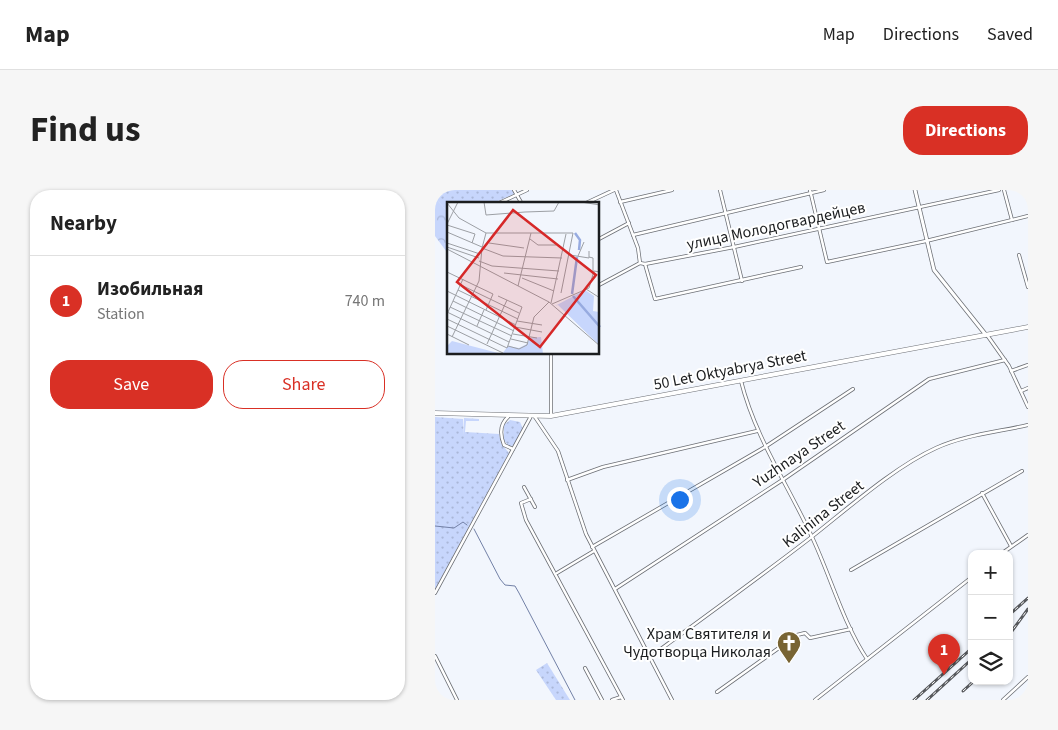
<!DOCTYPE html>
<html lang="en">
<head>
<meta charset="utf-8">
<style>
	body { margin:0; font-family:"Source Sans 3",sans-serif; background:#f6f6f6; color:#222 }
	.controls { position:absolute; right:15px; bottom:15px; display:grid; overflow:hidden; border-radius:10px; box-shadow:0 1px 4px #0004 }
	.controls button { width:45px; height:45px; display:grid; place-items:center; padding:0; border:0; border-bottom:1px solid #e0e0e0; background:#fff; color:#222; font:25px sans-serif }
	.you { position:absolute; left:244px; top:309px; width:18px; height:18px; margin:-12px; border:4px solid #fff; border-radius:50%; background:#1a73e8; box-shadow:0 0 0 8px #1a73e833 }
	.badge { display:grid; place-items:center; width:32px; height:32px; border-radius:50%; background:#d93025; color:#fff; font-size:16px; font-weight:700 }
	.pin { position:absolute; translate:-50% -41px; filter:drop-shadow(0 1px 2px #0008) }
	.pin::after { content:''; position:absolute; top:26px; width:18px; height:15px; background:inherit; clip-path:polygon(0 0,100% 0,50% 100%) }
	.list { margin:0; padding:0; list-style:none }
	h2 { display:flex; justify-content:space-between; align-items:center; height:65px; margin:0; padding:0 20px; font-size:21px }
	h2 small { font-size:16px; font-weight:400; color:#767676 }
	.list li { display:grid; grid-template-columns:32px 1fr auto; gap:15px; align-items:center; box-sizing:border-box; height:90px; padding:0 20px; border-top:1px solid #e0e0e0 }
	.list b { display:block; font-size:19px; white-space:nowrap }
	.list p { margin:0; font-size:16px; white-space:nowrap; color:#767676 }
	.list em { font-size:16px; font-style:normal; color:#767676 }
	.actions { display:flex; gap:10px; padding:15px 20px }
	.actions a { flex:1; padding:11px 0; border:1px solid #d93025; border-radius:20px; text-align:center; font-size:18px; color:#d93025 }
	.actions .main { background:#d93025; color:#fff }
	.icon { flex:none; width:28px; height:28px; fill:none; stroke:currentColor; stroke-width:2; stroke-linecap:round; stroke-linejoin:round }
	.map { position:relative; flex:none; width:593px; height:510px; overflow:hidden; border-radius:20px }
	header { display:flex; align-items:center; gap:30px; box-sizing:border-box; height:70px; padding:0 25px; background:#fff; border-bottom:1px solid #e0e0e0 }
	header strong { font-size:24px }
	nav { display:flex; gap:28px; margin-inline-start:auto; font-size:18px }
	.intro { display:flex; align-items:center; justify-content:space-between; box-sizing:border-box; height:120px; padding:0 30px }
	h1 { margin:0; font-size:35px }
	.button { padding:12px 22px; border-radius:20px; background:#d93025; color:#fff; font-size:18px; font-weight:700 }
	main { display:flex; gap:30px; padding:0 30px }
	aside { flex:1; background:#fff; border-radius:20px; box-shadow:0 1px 4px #0004 }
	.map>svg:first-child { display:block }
	.grass { fill:url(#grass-dots) }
	.forest { fill:url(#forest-crowns) }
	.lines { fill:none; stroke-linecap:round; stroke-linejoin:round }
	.stream { stroke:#7280a6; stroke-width:1 }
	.minor-casing { stroke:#6c6f75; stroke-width:4 }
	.tertiary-casing { stroke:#6c6f75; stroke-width:4.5 }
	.primary-casing { stroke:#6c6f75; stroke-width:5 }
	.minor { stroke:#fff; stroke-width:2.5 }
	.tertiary { stroke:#fff; stroke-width:3 }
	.primary { stroke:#fff; stroke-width:4 }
	.rail-casing { stroke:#56585c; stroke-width:3 }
	.rail { stroke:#fff; stroke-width:1; stroke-dasharray:4; stroke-linecap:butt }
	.labels { text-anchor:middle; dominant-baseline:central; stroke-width:4; stroke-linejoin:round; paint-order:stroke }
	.street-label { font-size:16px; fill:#1b1d1f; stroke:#fff }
	.poi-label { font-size:16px; fill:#1b1d1f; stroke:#fff; text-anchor:end }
	.inset-river { fill:none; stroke:#97abe0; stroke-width:2.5 }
	.inset-road { fill:none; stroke:#9c9fa4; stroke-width:1 }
	.view { fill:#d62828; fill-opacity:0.15; stroke:#d62828; stroke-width:2.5 }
	.inset-edge { fill:none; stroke:#1b1d1f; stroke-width:2.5 }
</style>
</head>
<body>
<header>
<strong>Map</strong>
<nav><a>Map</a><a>Directions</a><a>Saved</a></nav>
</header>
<div class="intro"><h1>Find us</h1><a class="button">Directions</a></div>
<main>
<aside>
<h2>Nearby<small></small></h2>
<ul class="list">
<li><span class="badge">1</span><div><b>Изобильная</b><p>Station</p></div><em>740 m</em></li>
</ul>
<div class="actions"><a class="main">Save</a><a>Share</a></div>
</aside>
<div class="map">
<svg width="593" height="510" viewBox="0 0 593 510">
	<defs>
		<pattern id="grass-dots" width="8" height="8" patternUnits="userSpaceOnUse" patternTransform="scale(1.25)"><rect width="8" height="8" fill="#c7d6fc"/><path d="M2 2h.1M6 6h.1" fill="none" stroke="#aab7d8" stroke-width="1.8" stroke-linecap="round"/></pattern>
		<pattern id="forest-crowns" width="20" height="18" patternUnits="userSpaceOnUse" patternTransform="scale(1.25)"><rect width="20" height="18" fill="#c7d6fc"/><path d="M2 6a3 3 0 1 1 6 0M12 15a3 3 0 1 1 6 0" fill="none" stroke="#aab7d8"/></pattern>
	</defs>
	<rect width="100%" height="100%" fill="#f2f6fd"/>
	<!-- grass -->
	<g class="grass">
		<path d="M0,0H77L79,4L56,14H14V23L0,8Z"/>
		<path d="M0,227L28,229V245L29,228L44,229V231H31L30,242L64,244L66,253L74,263L0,399Z"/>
		<path d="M75,230L85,232L88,239L79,255L74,257L69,250V235Z"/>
		<path d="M112,473L135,510H121L101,480Z"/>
	</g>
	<!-- forest -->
	<path class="forest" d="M0,8L14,23V65L0,46Z"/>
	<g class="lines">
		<!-- stream -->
		<g class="stream">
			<path d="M0,336L19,338L28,332L32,335"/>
			<path d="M39,339L65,389L70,395L80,396L84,403L140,510"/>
		</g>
		<!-- minor casing -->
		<g class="minor-casing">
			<g id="minor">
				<path d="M79,0L87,14"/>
				<path d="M181,0L203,58L205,73L210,74L220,109L366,77"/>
				<path d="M285,0L307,91"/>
				<path d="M375,0L392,72L491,51L593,26"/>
				<path d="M569,0L577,30"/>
				<path d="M185,12L237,0"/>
				<path d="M62,14L92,0"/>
				<path d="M149,14L179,0"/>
				<path d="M198,45L389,0"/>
				<path d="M164,49L194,33"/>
				<path d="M584,65L593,97"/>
				<path d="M210,74L299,57L564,0"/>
				<path d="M164,95L205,73"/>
				<path d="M552,145L574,176L593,217"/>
				<path d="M116,164V226"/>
				<path d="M576,181L593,175"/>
				<path d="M306,191C320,247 353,295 377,347C395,385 409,435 432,469"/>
				<path d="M586,201L593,198"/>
				<path d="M73,227C64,235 65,245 69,255L78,259"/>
				<path d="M100,227L123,261L151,344L237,510"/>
				<path d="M132,290L168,277L322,241"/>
				<path d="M89,297L100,317"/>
				<path d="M547,303L576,356"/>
				<path d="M96,309L86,313L91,330L188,510"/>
				<path d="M157,357L330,257L418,199"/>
				<path d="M566,364L593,345"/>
				<path d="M416,380L587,281"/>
				<path d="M122,383L159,361"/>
				<path d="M180,399L349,289L494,189L570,170"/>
				<path d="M0,403L95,228"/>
				<path d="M0,466L22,510"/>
				<path d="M215,467C268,428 322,389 374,349C411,320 459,277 501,258C529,245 563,242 593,235"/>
				<path d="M150,478L167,510"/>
				<path d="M282,502L362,445L370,443L375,448L416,439"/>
				<path d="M177,510L186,507"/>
				<path d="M380,510L537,387"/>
				<path d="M568,510L593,487"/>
			</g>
		</g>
		<!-- tertiary casing -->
		<g class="tertiary-casing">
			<path id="tertiary" d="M480,0L499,80L551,145"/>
		</g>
		<!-- primary casing -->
		<g class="primary-casing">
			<path id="primary" d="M0,223L116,226L593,137"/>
		</g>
		<!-- minor -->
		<use href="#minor" class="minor"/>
		<!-- tertiary -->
		<use href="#tertiary" class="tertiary"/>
		<!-- primary -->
		<use href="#primary" class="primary"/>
		<!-- rail casing -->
		<g class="rail-casing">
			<g id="rail">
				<path d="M574,425L593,408"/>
				<path d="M574,445L593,419"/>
				<path d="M528,501L539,491"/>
				<path d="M479,510L537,458"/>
				<path d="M492,510L537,469"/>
			</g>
		</g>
		<!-- rail -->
		<use href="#rail" class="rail"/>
	</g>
	<!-- icons -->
	<defs>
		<g id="church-pin" transform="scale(1.25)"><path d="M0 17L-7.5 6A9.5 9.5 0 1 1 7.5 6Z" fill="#786433" stroke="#fff"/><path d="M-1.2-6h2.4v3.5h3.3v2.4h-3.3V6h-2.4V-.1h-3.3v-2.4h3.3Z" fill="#fff"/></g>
	</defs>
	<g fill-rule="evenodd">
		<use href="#church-pin" x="354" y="453"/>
	</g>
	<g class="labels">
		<!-- street labels -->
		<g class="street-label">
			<text transform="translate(341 36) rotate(-12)">улица Молодогвардейцев</text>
			<text transform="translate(295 180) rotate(-11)">50 Let Oktyabrya Street</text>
			<text transform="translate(364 264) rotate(-34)">Yuzhnaya Street</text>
			<text transform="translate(388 324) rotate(-38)">Kalinina Street</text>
		</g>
		<!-- poi labels -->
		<g class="poi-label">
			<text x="336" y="444">Храм Святителя и<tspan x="336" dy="18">Чудотворца Николая</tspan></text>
		</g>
	</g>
	<!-- overview -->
	<g transform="translate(12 12)">
		<rect width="152" height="152" fill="#f2f6fd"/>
		<path d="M138,88L147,94L146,109L152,110V143L111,103L108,104ZM94,135L96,152H0V144L5,139L55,152L61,144L72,146L80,142L83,136Z" fill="#c7d6fc"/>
		<path class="inset-river" d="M128,31L133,38L132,48M125,92L130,55M126,94L153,125"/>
		<path class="inset-road" d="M37,0L39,13L78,10M134,0L153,3M0,1L12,16L39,31H126L114,91M78,10L107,9L112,0M0,22L11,0M0,23L28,32L25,41M0,30L35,45M83,37L91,43H109M0,41L33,52M42,41L77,46M0,45L32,56M35,46L56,54L115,56M35,46L39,31M0,47L102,100L153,144M123,53L142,56V49M131,54L137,40M142,55L146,56V69M32,59L45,64L112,69M0,70L46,92L39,108M57,71L111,77M75,76L107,89M14,83L72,111M71,84L84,31M139,87L153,96M11,88L71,117M0,89L69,123M6,99L67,129M104,101L119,32M105,102L142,86L147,69L153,70M3,105L65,134M0,110L62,140M1,110L16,77M0,117L60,146L75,105L51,94M70,119L95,123M0,124L56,151M30,124L37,108M68,125L95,130M0,132L22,143M66,132L90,136M5,135L32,79L35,46M64,137L81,141M40,142L60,98M61,144L72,147L80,143L87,115L102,100"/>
		<path class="view" d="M66,8L149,73L93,145L10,80Z"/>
		<rect width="152" height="152" class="inset-edge"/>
	</g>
</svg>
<div class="controls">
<button>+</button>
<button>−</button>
<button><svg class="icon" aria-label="layers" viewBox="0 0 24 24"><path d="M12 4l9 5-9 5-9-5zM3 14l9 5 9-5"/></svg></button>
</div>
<div class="you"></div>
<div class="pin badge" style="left:509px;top:485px">1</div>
</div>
</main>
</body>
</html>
